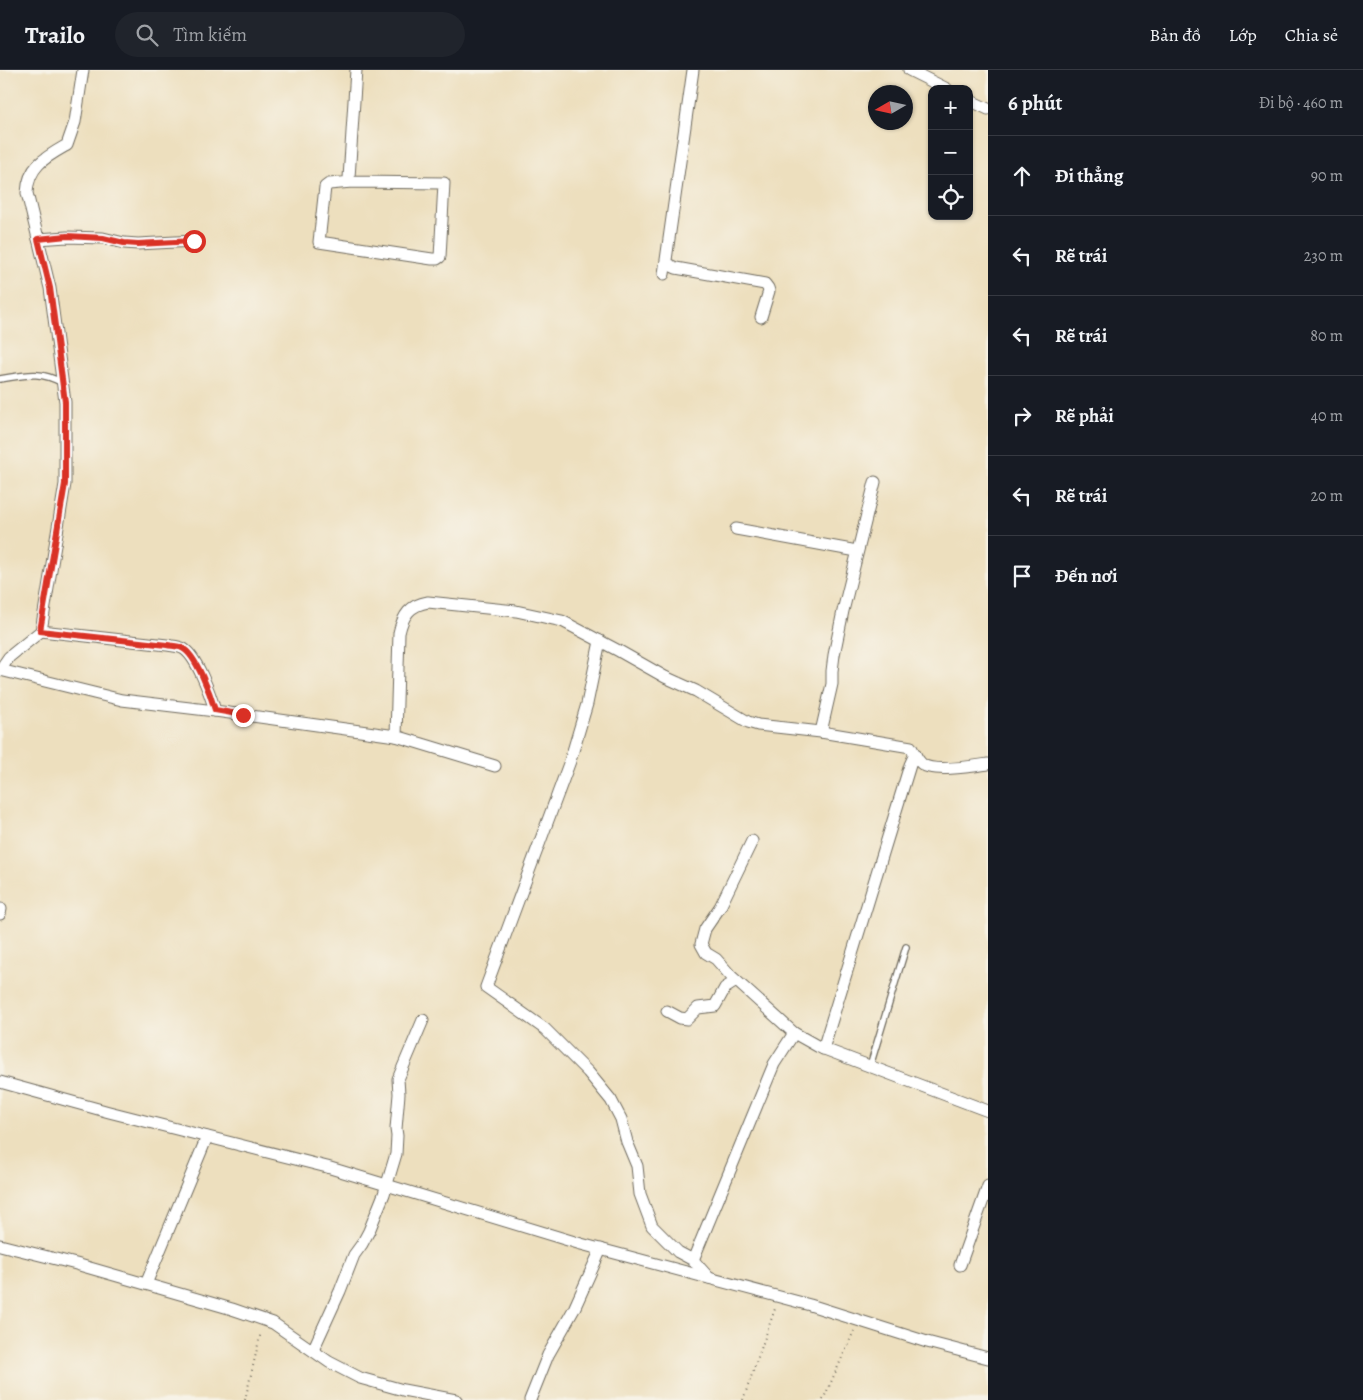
<!DOCTYPE html>
<html lang="vi">
<head>
<meta charset="utf-8">
<style>
	body { margin:0; font-family:Alegreya,serif; background:#20242c; color:#f1f3f6 }
	.controls { position:absolute; right:15px; top:15px; display:grid; overflow:hidden; border-radius:10px; box-shadow:0 1px 4px #0004 }
	.controls button { width:45px; height:45px; display:grid; place-items:center; padding:0; border:0; border-bottom:1px solid #363941; background:#171b24; color:#f1f3f6; font:25px sans-serif }
	.compass { position:absolute; left:868px; top:15px; width:45px; height:45px; border-radius:50%; background:#171b24; box-shadow:0 1px 4px #0004; rotate:261deg }
	.stop { position:absolute; width:15px; height:15px; margin:-11px; border:4px solid #d93025; border-radius:50%; background:#fff }
	.stop.end { background:#d93025; border-color:#fff; box-shadow:0 1px 5px #0008 }
	.list { margin:0; padding:0; list-style:none }
	h2 { display:flex; justify-content:space-between; align-items:center; height:65px; margin:0; padding:0 20px; font-size:21px }
	h2 small { font-size:16px; font-weight:400; color:#9ea1a6 }
	.list li { display:grid; grid-template-columns:32px 1fr auto; gap:15px; align-items:center; box-sizing:border-box; height:80px; padding:0 20px; border-top:1px solid #363941 }
	.list b { display:block; font-size:19px; white-space:nowrap }
	.list em { font-size:16px; font-style:normal; color:#9ea1a6 }
	.icon { flex:none; width:28px; height:28px; fill:none; stroke:currentColor; stroke-width:2; stroke-linecap:round; stroke-linejoin:round }
	.map { position:relative; flex:none; width:988px; height:1330px; overflow:hidden }
	header { display:flex; align-items:center; gap:30px; box-sizing:border-box; height:70px; padding:0 25px; background:#171b24; border-bottom:1px solid #363941 }
	header strong { font-size:24px }
	nav { display:flex; gap:28px; margin-inline-start:auto; font-size:18px }
	.search { width:350px; height:45px; background:#20242c; display:flex; align-items:center; gap:12px; box-sizing:border-box; padding:0 18px; border-radius:28px; color:#9ea1a6; font-size:19px }
	main { display:flex }
	aside { flex:1; background:#171b24 }
	.map>svg:first-child { display:block }
	.lines { fill:none; stroke-linecap:round; stroke-linejoin:round }
	.lane-casing { stroke:#6f6a5e; stroke-width:8 }
	.street-casing { stroke:#6f6a5e; stroke-width:13 }
	.path { stroke:#6f6a5e; stroke-width:2; stroke-dasharray:1 4; stroke-linecap:butt }
	.lane { stroke:#fff; stroke-width:5.5 }
	.street { stroke:#fff; stroke-width:11 }
	.route { stroke:#d93025; stroke-width:6 }
</style>
</head>
<body>
<header>
<strong>Trailo</strong>
<div class="search"><svg class="icon" aria-label="search" viewBox="0 0 24 24"><circle cx="10" cy="10" r="6"/><path d="M15 15l6 6"/></svg>Tìm kiếm</div>
<nav><a>Bản đồ</a><a>Lớp</a><a>Chia sẻ</a></nav>
</header>
<main>
<div class="map">
<svg width="988" height="1330" viewBox="0 0 988 1330">
	<rect width="100%" height="100%" fill="#f7f3e8"/>
	<filter id="ink" filterUnits="userSpaceOnUse"><feTurbulence type="fractalNoise" baseFrequency=".02" numOctaves="2"/><feDisplacementMap in="SourceGraphic" scale="10" xChannelSelector="R" yChannelSelector="G"/><feConvolveMatrix kernelMatrix="1 2 1 2 8 2 1 2 1" color-interpolation-filters="sRGB"/></filter>
	<filter id="wash" filterUnits="userSpaceOnUse"><feTurbulence type="fractalNoise" baseFrequency=".0096" numOctaves="4" result="noise"/><feDisplacementMap in="SourceGraphic" scale="20" xChannelSelector="R" yChannelSelector="G"/><feGaussianBlur stdDeviation="1.12" result="paint"/><feColorMatrix in="noise" values="0 0 0 0 0 0 0 0 0 0 0 0 0 0 0 0 0 1.4 0 .05"/><feComposite in="paint" operator="in"/></filter>
	<g filter="url(#wash)">
		<rect width="100%" height="100%" fill="#eddfbe"/>
	</g>
	<g filter="url(#ink)">
		<g class="lines">
			<!-- lane casing -->
			<g class="lane-casing">
				<g id="lane">
					<path d="M0,309C26,305 38,300 63,313"/>
					<path d="M870,996L906,877"/>
				</g>
			</g>
			<!-- street casing -->
			<g class="street-casing">
				<g id="street">
					<path d="M83,0L75,52L67,75C46,87 28,96 27,123L50,218L65,332V414L41,561L9,587L0,600L122,630L215,641"/>
					<path d="M909,0L947,19"/>
					<path d="M969,30L988,39"/>
					<path d="M352,112L329,114L325,117L319,172L432,189H437L440,187L444,113L352,112L349,108L356,0"/>
					<path d="M38,169L67,167L103,168L124,173L138,174L194,171"/>
					<path d="M667,194L676,198L765,214L768,218L769,221L761,247"/>
					<path d="M664,204L693,0"/>
					<path d="M736,459L857,481"/>
					<path d="M41,561L167,575C171,576 178,576 182,578C196,584 211,626 215,641L396,666L495,696"/>
					<path d="M600,571L587,634L570,691L486,917L545,959L588,1002L611,1030L621,1049L627,1072L637,1096L640,1124L652,1156L678,1182L693,1190L709,1208"/>
					<path d="M821,662L832,614V601L834,585L843,541L875,412"/>
					<path d="M396,666L399,563C403,545 410,535 428,532L516,541L562,551L619,581L665,607L696,621L748,652L758,655L821,662L911,677C914,682 917,690 922,694C933,703 974,696 988,694"/>
					<path d="M752,771L720,837L705,859L701,874L706,883L716,889L731,906L794,963L819,977L988,1041"/>
					<path d="M0,844L1,839"/>
					<path d="M667,941L680,948L687,949L698,938L715,936L725,918L736,911"/>
					<path d="M823,979L910,695L915,684"/>
					<path d="M0,1012L109,1042L327,1097L581,1174L810,1235L927,1272L988,1288"/>
					<path d="M0,1175L76,1194L232,1239L273,1253L329,1292L360,1308L403,1320L456,1330"/>
					<path d="M693,1190L774,994L794,963"/>
					<path d="M960,1195L988,1116"/>
					<path d="M146,1214L207,1067"/>
					<path d="M313,1280L340,1221L354,1185L362,1174L369,1161L384,1124L396,1084L397,1066L396,1059L399,1024L398,1009L423,950"/>
					<path d="M530,1330L548,1285L574,1239L601,1179"/>
				</g>
			</g>
			<!-- path -->
			<g class="path">
				<path d="M245,1330L261,1262"/>
				<path d="M743,1330L776,1236"/>
				<path d="M823,1330L854,1261"/>
			</g>
			<!-- lane -->
			<use href="#lane" class="lane"/>
			<!-- street -->
			<use href="#street" class="street"/>
		</g>
	</g>
	<g class="lines" filter="url(#ink)">
		<!-- route -->
		<path class="route" d="M194,171L138,174L124,173L103,168L67,166L38,169L50,218L65,332V414L40,561L167,575C171,576 178,576 182,578C196,584 211,626 215,640L243,645"/>
	</g>
</svg>
<div class="controls">
<button>+</button>
<button>−</button>
<button><svg class="icon" aria-label="locate" viewBox="0 0 24 24"><circle cx="12" cy="12" r="6"/><path d="M12 2v4M12 18v4M2 12h4M18 12h4"/></svg></button>
</div>
<svg class="compass" viewBox="-18 -18 36 36"><path d="M0-13l5 13h-10z" fill="#e53935"/><path d="M0 13l5-13h-10z" fill="#9ea1a6"/></svg>
<div class="stop" style="left:194px;top:171px"></div>
<div class="stop end" style="left:243px;top:645px"></div>
</div>
<aside>
<h2>6 phút<small>Đi bộ · 460 m</small></h2>
<ul class="list">
<li><svg class="icon" aria-label="ahead" viewBox="0 0 24 24"><path d="M12 20V5M6 11l6-6 6 6"/></svg><div><b>Đi thẳng</b></div><em>90 m</em></li>
<li><svg class="icon" aria-label="left" viewBox="0 0 24 24"><path d="M17 20v-9H6M10 6l-5 5 5 5"/></svg><div><b>Rẽ trái</b></div><em>230 m</em></li>
<li><svg class="icon" aria-label="left" viewBox="0 0 24 24"><path d="M17 20v-9H6M10 6l-5 5 5 5"/></svg><div><b>Rẽ trái</b></div><em>80 m</em></li>
<li><svg class="icon" aria-label="right" viewBox="0 0 24 24"><path d="M7 20v-9h11M14 6l5 5-5 5"/></svg><div><b>Rẽ phải</b></div><em>40 m</em></li>
<li><svg class="icon" aria-label="left" viewBox="0 0 24 24"><path d="M17 20v-9H6M10 6l-5 5 5 5"/></svg><div><b>Rẽ trái</b></div><em>20 m</em></li>
<li><svg class="icon" aria-label="arrive" viewBox="0 0 24 24"><path d="M6 21V4h12l-3 4 3 4H6"/></svg><div><b>Đến nơi</b></div></li>
</ul>
</aside>
</main>
</body>
</html>
